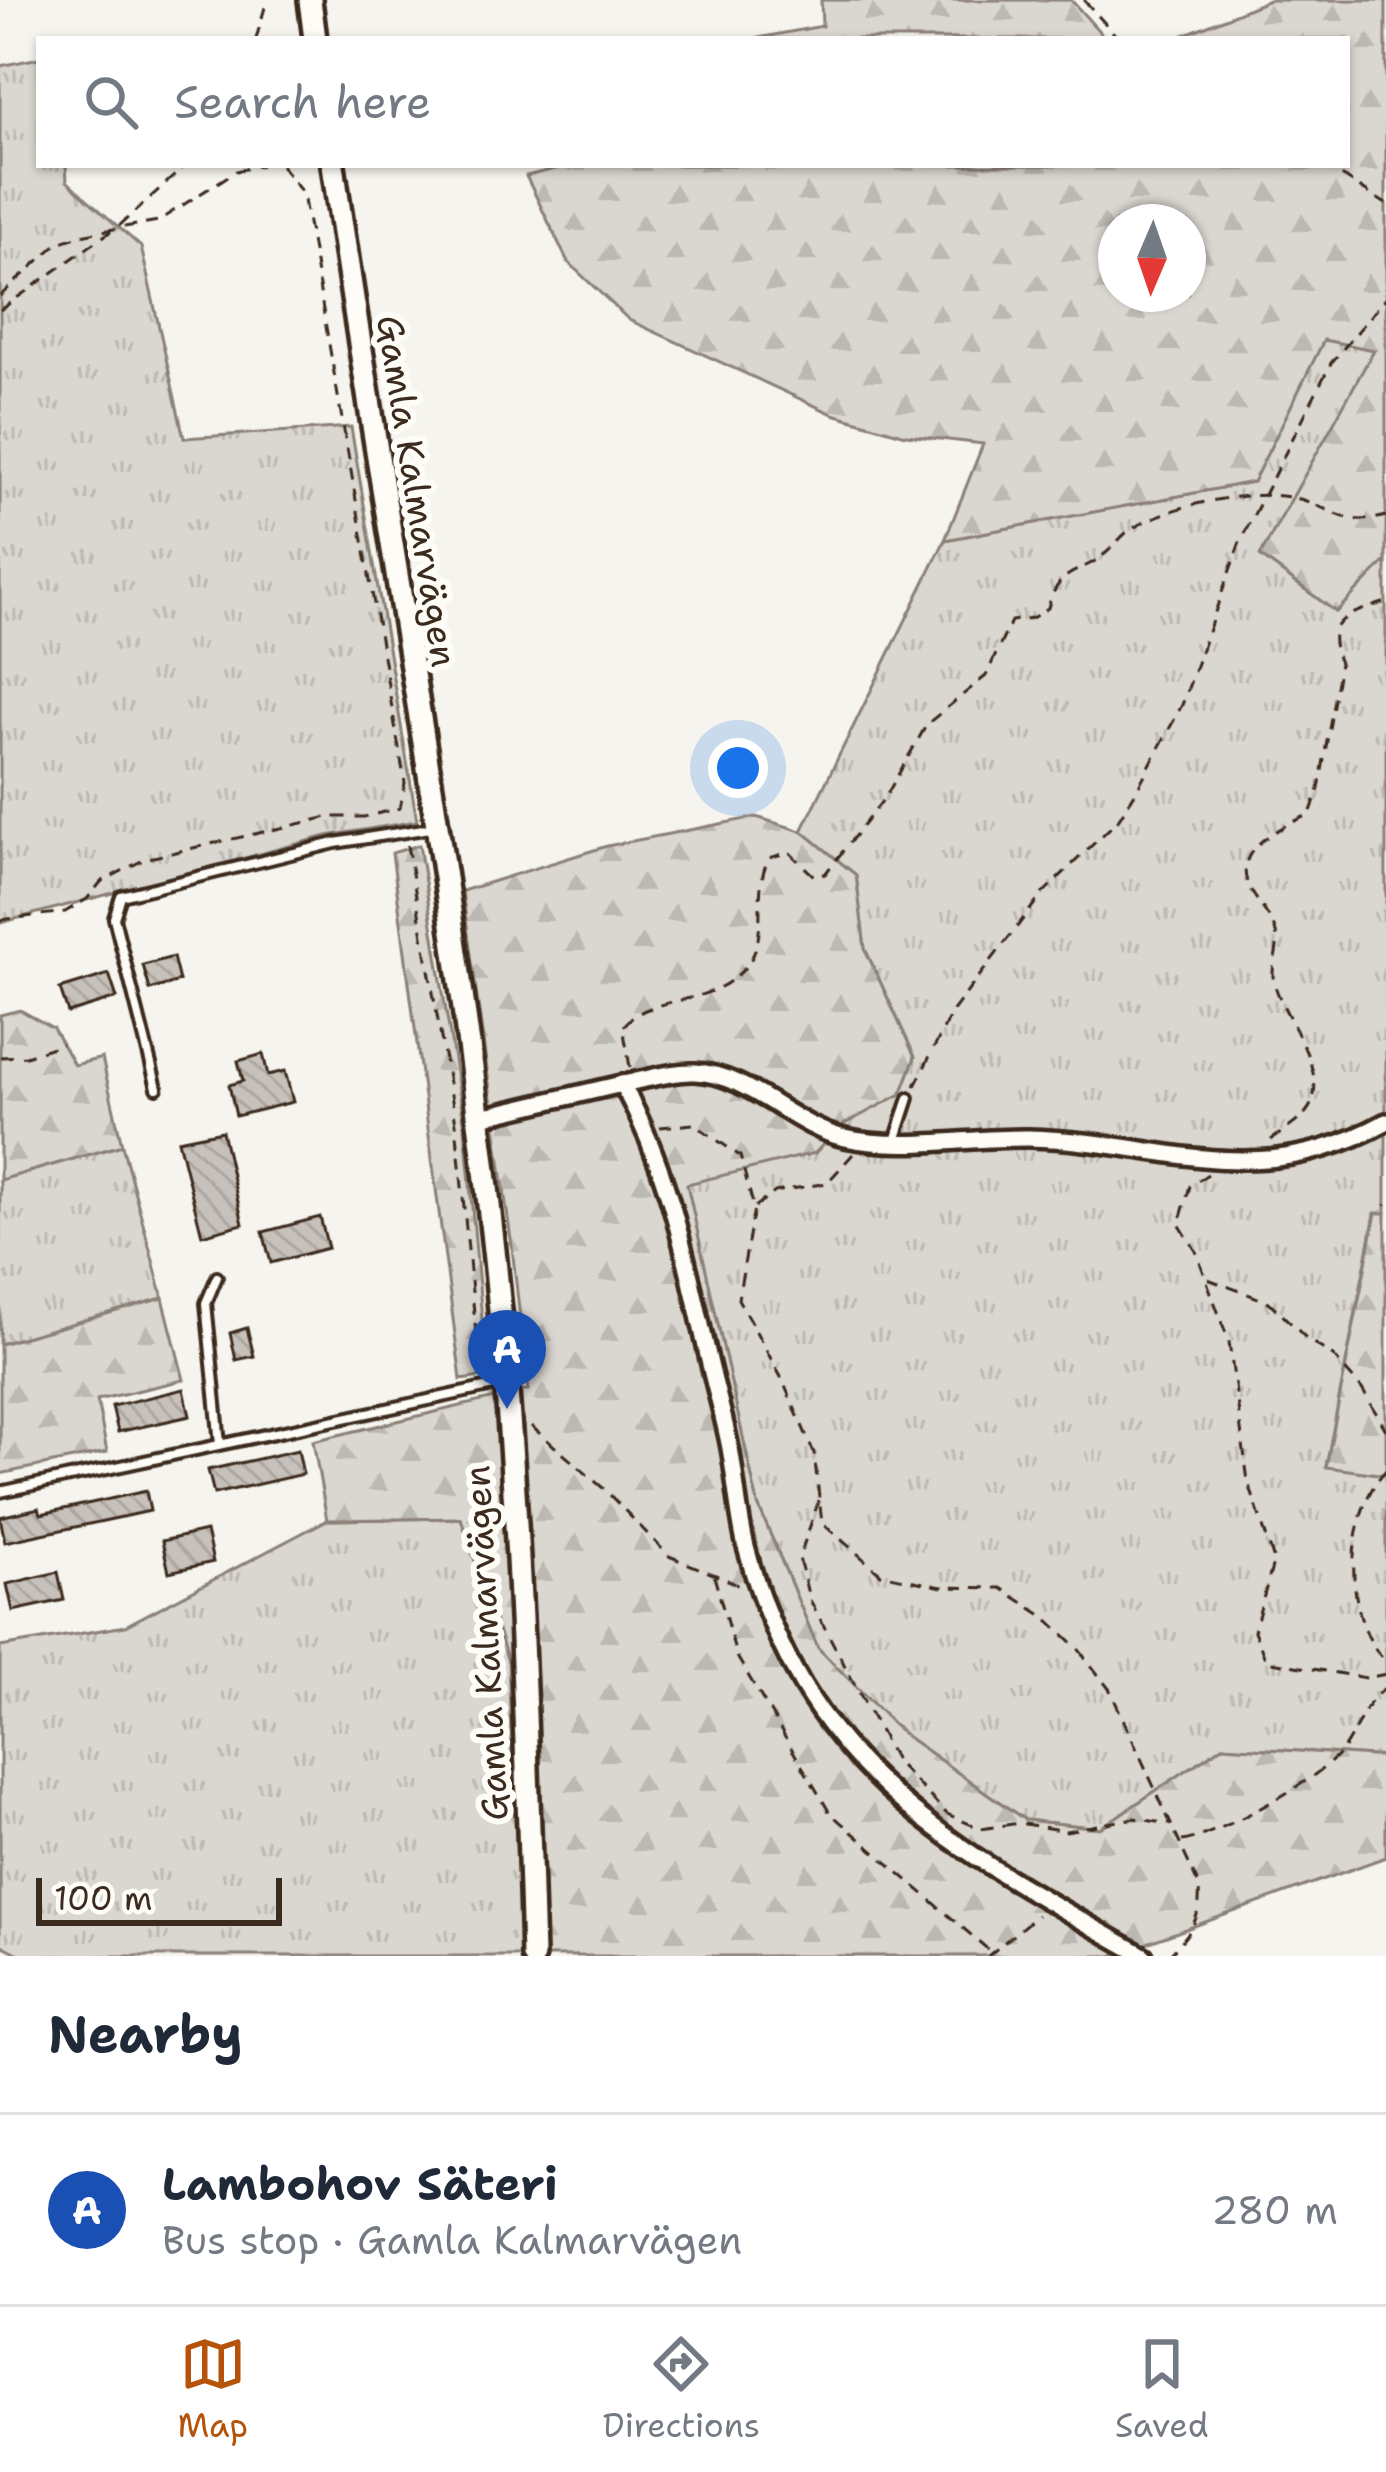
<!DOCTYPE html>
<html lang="en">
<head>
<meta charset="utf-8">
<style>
	body { margin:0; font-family:"Shantell Sans",sans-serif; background:#f6f6f7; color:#1f2937 }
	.compass { position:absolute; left:1098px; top:204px; width:108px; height:108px; border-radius:50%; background:#fff; box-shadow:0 3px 9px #0004; rotate:182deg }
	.scale { position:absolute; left:36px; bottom:30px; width:246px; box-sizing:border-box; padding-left:12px; border:6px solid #3b2a1e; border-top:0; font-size:33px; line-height:42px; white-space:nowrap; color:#3b2a1e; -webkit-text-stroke:9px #fdfcf7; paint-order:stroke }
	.you { position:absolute; left:738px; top:768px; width:42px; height:42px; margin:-30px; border:9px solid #fff; border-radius:50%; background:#1a73e8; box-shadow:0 0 0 18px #1a73e833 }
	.badge { display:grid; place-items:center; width:78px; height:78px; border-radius:50%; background:#b45309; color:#fff; font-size:39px; font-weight:700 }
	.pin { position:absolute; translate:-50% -99px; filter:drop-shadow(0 3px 6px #0008) }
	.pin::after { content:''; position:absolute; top:63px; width:42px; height:36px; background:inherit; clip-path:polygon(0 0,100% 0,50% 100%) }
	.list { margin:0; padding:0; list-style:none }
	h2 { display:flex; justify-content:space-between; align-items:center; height:156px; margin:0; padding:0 48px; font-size:51px }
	h2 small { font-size:39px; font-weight:400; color:#747a83 }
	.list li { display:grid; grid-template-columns:78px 1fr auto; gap:36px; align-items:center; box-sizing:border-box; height:192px; padding:0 48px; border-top:3px solid #e0e1e3 }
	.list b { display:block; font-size:45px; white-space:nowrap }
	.list p { margin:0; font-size:39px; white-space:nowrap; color:#747a83 }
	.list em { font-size:39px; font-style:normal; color:#747a83 }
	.icon { flex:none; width:66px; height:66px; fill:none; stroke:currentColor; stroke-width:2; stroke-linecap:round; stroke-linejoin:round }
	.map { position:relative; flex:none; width:1386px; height:1956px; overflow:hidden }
	.search { position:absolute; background:#fff; box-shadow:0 3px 9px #0004; left:36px; right:36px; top:36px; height:132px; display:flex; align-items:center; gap:30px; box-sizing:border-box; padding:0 42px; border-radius:0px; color:#747a83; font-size:45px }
	.sheet { height:348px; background:#fff }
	nav { display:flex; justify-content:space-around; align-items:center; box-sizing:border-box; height:168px; border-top:3px solid #e0e1e3; background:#fff; font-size:33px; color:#747a83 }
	nav a { display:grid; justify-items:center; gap:6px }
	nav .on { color:#b45309 }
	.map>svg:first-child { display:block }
	.grass { fill:url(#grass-tufts); stroke:#8a8077; stroke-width:3 }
	.forest { fill:url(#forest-firs); stroke:#8a8077; stroke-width:3; fill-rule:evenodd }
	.building { fill:url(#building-back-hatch); stroke:#3b2a1e; stroke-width:3 }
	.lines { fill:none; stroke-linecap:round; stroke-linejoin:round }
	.lane-casing { stroke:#3b2a1e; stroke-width:16 }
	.street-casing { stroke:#3b2a1e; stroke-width:24 }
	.secondary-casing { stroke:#3b2a1e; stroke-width:30 }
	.path { stroke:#3b2a1e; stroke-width:3; stroke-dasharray:12 9; stroke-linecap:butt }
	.lane { stroke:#fdfcf7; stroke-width:8 }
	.street { stroke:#fdfcf7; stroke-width:15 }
	.secondary { stroke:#fdfcf7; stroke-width:21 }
	.labels { text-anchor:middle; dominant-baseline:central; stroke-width:12; stroke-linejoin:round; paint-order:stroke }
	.street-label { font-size:36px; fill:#3b2a1e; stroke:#fdfcf7 }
</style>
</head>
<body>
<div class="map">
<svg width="1386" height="1956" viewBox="0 0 1386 1956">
	<defs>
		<pattern id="grass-tufts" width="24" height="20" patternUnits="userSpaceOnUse" patternTransform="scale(3)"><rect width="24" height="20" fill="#dad6d0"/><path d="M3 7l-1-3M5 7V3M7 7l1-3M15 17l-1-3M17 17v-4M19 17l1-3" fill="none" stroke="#bcb8b2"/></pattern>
		<pattern id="forest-firs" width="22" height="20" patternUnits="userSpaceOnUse" patternTransform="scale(3)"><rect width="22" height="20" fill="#dad6d0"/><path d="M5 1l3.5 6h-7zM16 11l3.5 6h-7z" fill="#bcb8b2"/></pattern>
		<pattern id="building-back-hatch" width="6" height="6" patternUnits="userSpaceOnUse" patternTransform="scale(3)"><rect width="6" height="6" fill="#c7c1bb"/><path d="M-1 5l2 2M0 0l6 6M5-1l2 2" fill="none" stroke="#aca6a0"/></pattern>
	</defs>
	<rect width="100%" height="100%" fill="#f5f4ee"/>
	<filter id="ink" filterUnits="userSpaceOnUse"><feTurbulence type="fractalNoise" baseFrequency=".00833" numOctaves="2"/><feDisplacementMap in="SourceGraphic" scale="24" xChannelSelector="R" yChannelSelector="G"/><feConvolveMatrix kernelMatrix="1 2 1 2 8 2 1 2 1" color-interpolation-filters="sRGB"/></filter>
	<g filter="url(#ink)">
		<!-- grass -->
		<g class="grass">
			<path d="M39,58V165H66L67,181L141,247L184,438L351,427L417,821L327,836L0,923V66Z"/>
			<path d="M1324,339L1375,350L1260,556L1336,612L1386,561V1213L1375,1214L1326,1466L1386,1475V1757L1223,1746L1100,1828L1025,1820L903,1734L818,1648L758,1505L686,1183L815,1153L840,1126L901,1094L915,1057L865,949L856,875L802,831L945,540L1253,482Z"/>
			<path d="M122,1145L163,1298L0,1344V1180Z"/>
			<path d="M461,1518L508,1661L521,1956H23L0,1944V1647L125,1626L327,1520Z"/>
		</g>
		<!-- forest -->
		<g class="forest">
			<path d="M821,0H1071L1106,39H753L822,26Z"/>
			<path d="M1269,0H1386V561L1336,612L1260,556L1374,350L1324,340L1253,482L945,540L983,444L906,435L833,414L629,320L568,262L526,176L572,165H1347V39H1174ZM1116,222H1188V294H1116Z"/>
			<path d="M756,817L802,831L856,875L865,949L915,1057L901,1094L841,1126L815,1153L687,1184L758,1505L818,1648L903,1734L1025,1820L1100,1828L1223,1746L1386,1757V1857L1111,1956H546L536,1662L508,1661L461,1518L327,1520L313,1441L528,1390L512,1247L462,891L607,846Z"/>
			<path d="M419,845L465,1127L487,1376L461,1380L392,853Z"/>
			<path d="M20,1010L53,1028L74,1065L102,1058L122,1145L0,1180V1015Z"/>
			<path d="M1376,1213H1386V1475L1326,1467Z"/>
			<path d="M163,1298L184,1380L97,1400L107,1452L0,1474V1344Z"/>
		</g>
		<!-- building -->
		<g class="building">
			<path d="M173,957L179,981L150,990L143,965Z"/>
			<path d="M109,974L117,998L68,1013L60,989Z"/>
			<path d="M263,1054L268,1075L285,1071L293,1102L236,1116L229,1085L243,1081L238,1061Z"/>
			<path d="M222,1131L243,1224L202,1235L178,1140Z"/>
			<path d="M320,1217L328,1248L271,1263L263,1232Z"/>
			<path d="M247,1328L254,1356L236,1360L230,1333Z"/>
			<path d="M184,1389L190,1416L118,1432L112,1406Z"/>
			<path d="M298,1450L303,1474L214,1494L208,1470Z"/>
			<path d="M146,1491L150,1511L5,1542L0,1517L39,1508L41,1514Z"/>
			<path d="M206,1531L213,1562L169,1572L162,1541Z"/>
			<path d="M58,1572L64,1600L13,1611L7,1584Z"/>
		</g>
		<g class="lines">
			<!-- lane casing -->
			<g class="lane-casing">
				<g id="lane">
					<path d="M157,1088L114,918L121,896L335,843L436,827"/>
					<path d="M895,1141L909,1098"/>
					<path d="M217,1277L206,1303L220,1444"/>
					<path d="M0,1492L503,1384"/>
				</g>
			</g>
			<!-- street casing -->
			<g class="street-casing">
				<g id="street">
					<path d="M622,1084C645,1080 672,1071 695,1072C749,1074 793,1127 845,1138C904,1151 968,1137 1028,1138C1164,1141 1254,1195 1386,1122"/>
					<path d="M477,1118L622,1084C670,1172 685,1255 707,1351C714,1384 724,1416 730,1448C736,1481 738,1515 746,1547C807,1776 954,1848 1144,1956"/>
				</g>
			</g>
			<!-- secondary casing -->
			<g class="secondary-casing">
				<g id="secondary">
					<path d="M310,0L315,39"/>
					<path d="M333,165C385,527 455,886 494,1250C519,1484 526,1721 533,1956"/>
				</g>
			</g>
			<!-- path -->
			<g class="path">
				<path d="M1084,0L1119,39"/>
				<path d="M256,39L267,0"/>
				<path d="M1324,165L1386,204"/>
				<path d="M119,226L186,165"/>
				<path d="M0,296L58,243L86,234L158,221L236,171L262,165"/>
				<path d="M0,310L111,231"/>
				<path d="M407,845L456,1123L480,1376"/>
				<path d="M0,920L65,912L87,899L101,882L145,859L329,817H364L400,808L405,783L303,194L281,165"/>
				<path d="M0,1057L26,1056L62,1044"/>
				<path d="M630,1067L623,1027C652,989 717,1013 751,959C768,930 752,889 769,858L789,852L814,876L825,874L886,796L927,724L986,676L1011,621L1032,618L1048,608C1059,566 1079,576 1106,553C1113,547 1119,539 1126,533C1162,505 1263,485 1306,501C1340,514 1348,526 1386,516"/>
				<path d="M915,1086L952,1012L1042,894L1118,820L1135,793L1182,705L1240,542L1331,363L1386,298"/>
				<path d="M660,1127L694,1124L740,1156L754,1208L738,1299L781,1377L814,1453L822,1523L881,1574L942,1587L1001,1588L1045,1617L1077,1647L1110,1690L1199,1886C1201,1922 1191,1931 1168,1956"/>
				<path d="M1271,1140C1283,1131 1299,1122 1307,1111C1334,1076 1282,1016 1274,982C1270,968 1279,952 1277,937C1274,919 1258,904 1250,889C1229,848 1281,828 1310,814L1319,789L1340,663C1320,618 1351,614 1386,602"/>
				<path d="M1208,1174L1190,1186L1179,1224L1196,1251L1229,1342L1248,1481L1274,1560L1254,1631L1266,1661L1366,1678L1386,1674"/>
				<path d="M1386,1204V1205"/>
				<path d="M755,1207L775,1192L827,1183L853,1154"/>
				<path d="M1208,1279L1269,1302L1307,1339L1333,1356L1362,1389L1386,1430"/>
				<path d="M531,1426L603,1488L669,1556L740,1585"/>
				<path d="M1386,1470C1344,1513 1342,1618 1386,1662"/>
				<path d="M819,1500L799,1558L809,1598L896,1762L947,1814L981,1829L1019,1823L1066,1831L1134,1818L1170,1824"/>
				<path d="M714,1576L736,1655L830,1813L992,1953"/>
				<path d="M1182,1841C1215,1837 1326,1776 1344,1748C1359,1726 1364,1703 1386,1687"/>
				<path d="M988,1956L1037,1915"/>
			</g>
			<!-- lane -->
			<use href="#lane" class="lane"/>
			<!-- street -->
			<use href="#street" class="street"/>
			<!-- secondary -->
			<use href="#secondary" class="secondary"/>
		</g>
	</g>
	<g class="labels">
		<!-- street labels -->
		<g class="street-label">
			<text transform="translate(417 491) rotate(81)">Gamla Kalmarvägen</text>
			<text transform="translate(486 1643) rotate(-93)">Gamla Kalmarvägen</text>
		</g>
	</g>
</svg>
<svg class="compass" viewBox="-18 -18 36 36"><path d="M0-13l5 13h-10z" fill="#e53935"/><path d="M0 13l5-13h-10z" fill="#747a83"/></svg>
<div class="scale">100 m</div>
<div class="you"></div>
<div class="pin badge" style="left:507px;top:1409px;background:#1a4fb4">A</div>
<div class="search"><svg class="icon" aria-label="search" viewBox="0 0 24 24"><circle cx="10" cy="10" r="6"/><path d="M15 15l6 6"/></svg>Search here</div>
</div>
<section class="sheet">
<h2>Nearby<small></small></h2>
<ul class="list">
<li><span class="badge" style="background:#1a4fb4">A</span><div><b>Lambohov Säteri</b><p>Bus stop · Gamla Kalmarvägen</p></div><em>280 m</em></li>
</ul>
</section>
<nav>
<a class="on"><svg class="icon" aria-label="map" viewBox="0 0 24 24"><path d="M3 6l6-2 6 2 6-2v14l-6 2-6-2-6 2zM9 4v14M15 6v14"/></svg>Map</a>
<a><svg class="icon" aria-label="directions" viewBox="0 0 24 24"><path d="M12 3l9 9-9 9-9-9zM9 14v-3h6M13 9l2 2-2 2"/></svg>Directions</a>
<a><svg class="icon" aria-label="saved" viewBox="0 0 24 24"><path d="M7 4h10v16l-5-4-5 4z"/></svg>Saved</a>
</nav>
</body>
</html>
